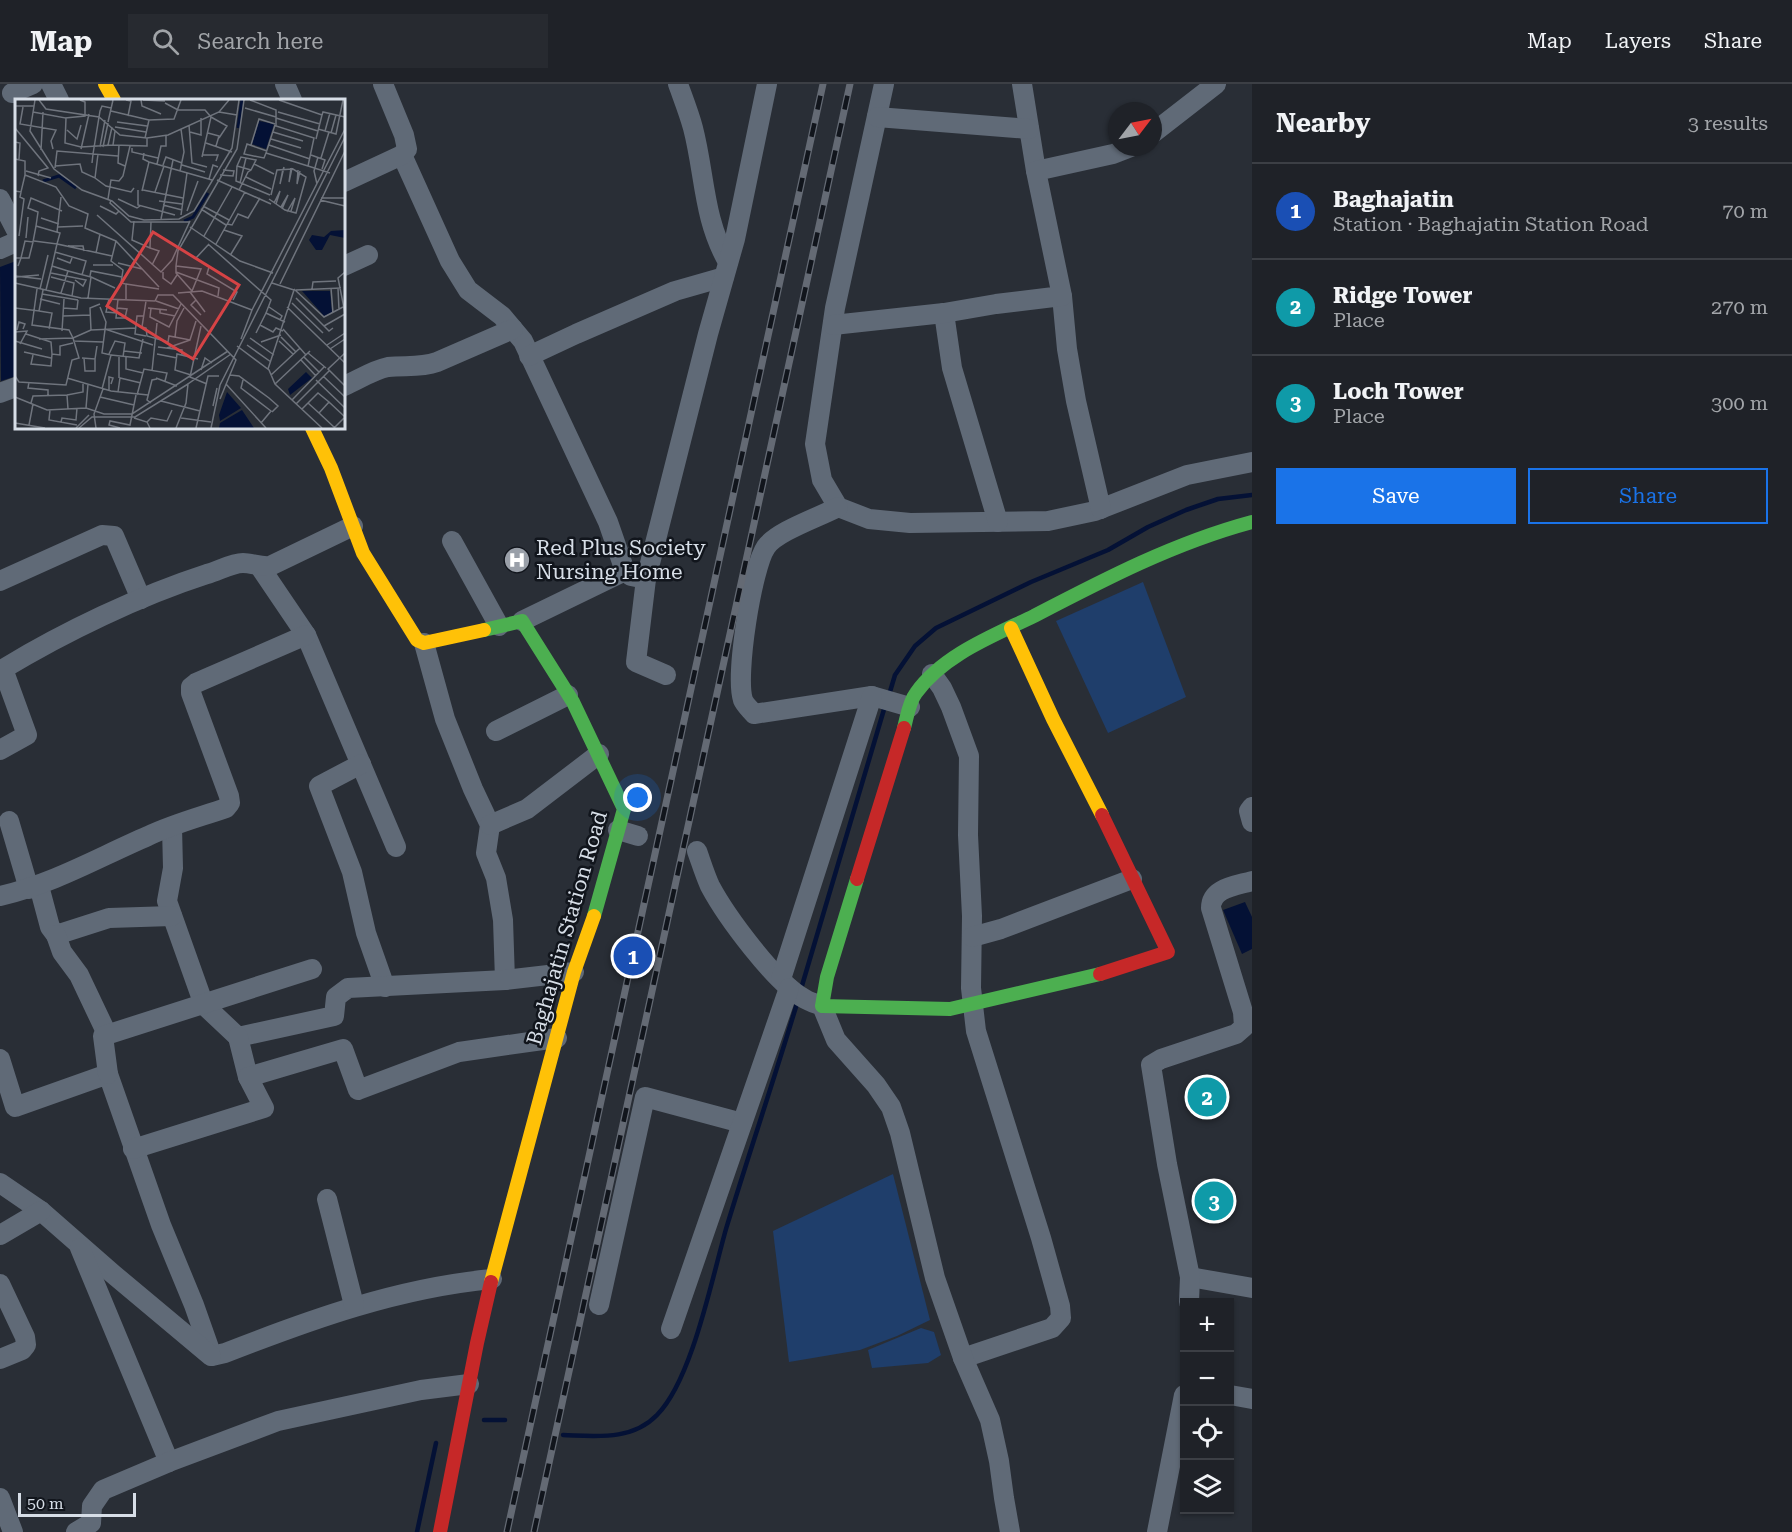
<!DOCTYPE html>
<html lang="en">
<head>
<meta charset="utf-8">
<style>
	body { margin:0; font-family:"Roboto Serif",serif; background:#272a30; color:#f1f3f6 }
	.controls { position:absolute; right:18px; bottom:18px; display:grid; overflow:hidden; border-radius:0px; box-shadow:0 2px 4px #0004 }
	.controls button { width:54px; height:54px; display:grid; place-items:center; padding:0; border:0; border-bottom:2px solid #3c3f45; background:#1f2228; color:#f1f3f6; font:30px sans-serif }
	.compass { position:absolute; left:1108px; top:18px; width:54px; height:54px; border-radius:50%; background:#1f2228; box-shadow:0 2px 4px #0004; rotate:58deg }
	.scale { position:absolute; left:18px; bottom:15px; width:118px; box-sizing:border-box; padding-left:6px; border:3px solid #d7dee7; border-top:0; font-size:16px; line-height:21px; white-space:nowrap; color:#d7dee7; -webkit-text-stroke:4px #11151c; paint-order:stroke }
	.you { position:absolute; left:638px; top:714px; width:21px; height:21px; margin:-15px; border:4px solid #fff; border-radius:50%; background:#1a73e8; box-shadow:0 0 0 9px #1a73e833 }
	.badge { display:grid; place-items:center; width:39px; height:39px; border-radius:50%; background:#1a73e8; color:#fff; font-size:20px; font-weight:700 }
	.pin { position:absolute; translate:-50% -50%; border:3px solid #fff; box-shadow:0 2px 6px #0006 }
	.list { margin:0; padding:0; list-style:none }
	h2 { display:flex; justify-content:space-between; align-items:center; height:78px; margin:0; padding:0 24px; font-size:26px }
	h2 small { font-size:20px; font-weight:400; color:#a1a4a8 }
	.list li { display:grid; grid-template-columns:39px 1fr auto; gap:18px; align-items:center; box-sizing:border-box; height:96px; padding:0 24px; border-top:2px solid #3c3f45 }
	.list b { display:block; font-size:22px; white-space:nowrap }
	.list p { margin:0; font-size:20px; white-space:nowrap; color:#a1a4a8 }
	.list em { font-size:20px; font-style:normal; color:#a1a4a8 }
	.actions { display:flex; gap:12px; padding:18px 24px }
	.actions a { flex:1; padding:14px 0; border:2px solid #1a73e8; border-radius:0px; text-align:center; font-size:21px; color:#1a73e8 }
	.actions .main { background:#1a73e8; color:#fff }
	.icon { flex:none; width:33px; height:33px; fill:none; stroke:currentColor; stroke-width:2; stroke-linecap:round; stroke-linejoin:round }
	.map { position:relative; flex:none; width:1252px; height:1448px; overflow:hidden }
	header { display:flex; align-items:center; gap:36px; box-sizing:border-box; height:84px; padding:0 30px; background:#1f2228; border-bottom:2px solid #3c3f45 }
	header strong { font-size:28px }
	nav { display:flex; gap:33px; margin-inline-start:auto; font-size:21px }
	.search { width:420px; height:54px; background:#272a30; display:flex; align-items:center; gap:15px; box-sizing:border-box; padding:0 21px; border-radius:0px; color:#a1a4a8; font-size:22px }
	main { display:flex }
	aside { flex:1; background:#1f2228 }
	.map>svg:first-child { display:block }
	.green { fill:#1f3e6b }
	.water { fill:#041135 }
	.lines { fill:none; stroke-linecap:round; stroke-linejoin:round }
	.stream { stroke:#041135; stroke-width:4.5 }
	.street { stroke:#606a77; stroke-width:20 }
	.fast { stroke:#4caf50; stroke-width:14 }
	.slow { stroke:#ffc107; stroke-width:14 }
	.jam { stroke:#c62828; stroke-width:14 }
	.rail-casing { stroke:#646a74; stroke-width:7 }
	.rail { stroke:#11151c; stroke-width:4.5; stroke-dasharray:14; stroke-linecap:butt }
	.labels { text-anchor:middle; dominant-baseline:central; stroke-width:5; stroke-linejoin:round; paint-order:stroke }
	.poi-label { font-size:21px; fill:#d7dee7; stroke:#11151c; text-anchor:start }
	.street-label { font-size:21px; fill:#d7dee7; stroke:#11151c }
	.inset-river { fill:none; stroke:#041135; stroke-width:3 }
	.inset-road { fill:none; stroke:#6f747d; stroke-width:1.5 }
	.view { fill:#d64345; fill-opacity:0.15; stroke:#d64345; stroke-width:3 }
	.inset-edge { fill:none; stroke:#d7dee7; stroke-width:3 }
</style>
</head>
<body>
<header>
<strong>Map</strong>
<div class="search"><svg class="icon" aria-label="search" viewBox="0 0 24 24"><circle cx="10" cy="10" r="6"/><path d="M15 15l6 6"/></svg>Search here</div>
<nav><a>Map</a><a>Layers</a><a>Share</a></nav>
</header>
<main>
<div class="map">
<svg width="1252" height="1448" viewBox="0 0 1252 1448">
	<rect width="100%" height="100%" fill="#292e36"/>
	<!-- green -->
	<g class="green">
		<path d="M1143,498L1186,613L1108,649L1056,537Z"/>
		<path d="M893,1090L930,1236L897,1252L860,1266L789,1278L773,1147Z"/>
		<path d="M921,1244L934,1248L941,1271L928,1279L872,1284L868,1266Z"/>
	</g>
	<!-- water -->
	<g class="water">
		<path d="M16,177V292L1,297L0,183Z"/>
		<path d="M1245,818L1252,833V865L1242,870L1223,826Z"/>
	</g>
	<g class="lines">
		<!-- stream -->
		<g class="stream">
			<path d="M889,611L895,591L915,562L936,544L1031,498L1108,466L1148,443L1186,426L1218,415L1252,411"/>
			<path d="M801,905L885,622"/>
			<path d="M484,1336H505"/>
			<path d="M563,1351C596,1352 632,1357 657,1331C692,1296 712,1194 726,1145C749,1069 775,993 798,916"/>
			<path d="M417,1448L436,1359"/>
		</g>
		<!-- street -->
		<g class="street">
			<path d="M51,0L59,16"/>
			<path d="M285,0L292,16"/>
			<path d="M678,0C683,14 689,29 693,44C705,90 703,135 728,178"/>
			<path d="M884,0L835,224L815,360L822,396L838,423L869,435L910,439L1048,437L1095,427L1187,391L1252,378"/>
			<path d="M1022,0L1036,87"/>
			<path d="M12,9L33,0"/>
			<path d="M877,33L1029,45"/>
			<path d="M1153,49L1216,0"/>
			<path d="M402,71L450,177L468,206L502,232L523,257L608,438L625,487L522,537"/>
			<path d="M344,98L402,71L407,65L404,51L383,0"/>
			<path d="M0,115L16,146"/>
			<path d="M0,165L16,158"/>
			<path d="M344,182L368,171"/>
			<path d="M1062,212L1067,265L1076,317L1101,425"/>
			<path d="M944,229L952,284L998,438"/>
			<path d="M833,241L944,229L996,220L1062,212L1036,87L1113,70L1131,63"/>
			<path d="M529,272L576,250L675,207L724,193"/>
			<path d="M344,302C358,296 373,286 388,283C405,281 420,284 437,278L513,245"/>
			<path d="M0,309L16,303"/>
			<path d="M838,423C820,433 777,447 766,463C752,483 735,592 743,616C745,621 751,626 754,630L872,612L910,623"/>
			<path d="M452,457L499,542"/>
			<path d="M260,483L306,551L396,763"/>
			<path d="M625,487L631,492L646,495L708,250L735,155L767,0"/>
			<path d="M646,495L636,578L666,591"/>
			<path d="M0,497L102,451L114,452L141,515"/>
			<path d="M424,559L445,635L473,705L490,741L486,769L496,794L503,836L505,896"/>
			<path d="M932,590L942,604L951,623L969,672L968,751L972,832L971,904L976,947L1041,1154L1060,1222L1061,1234L1052,1244L963,1274"/>
			<path d="M496,647L568,611"/>
			<path d="M0,666L27,651L3,585C64,548 139,512 207,490C218,487 232,479 243,479C252,479 260,483 270,482L353,442"/>
			<path d="M361,680L319,702L352,788L366,849L385,903"/>
			<path d="M1252,723L1249,727L1252,738"/>
			<path d="M9,737L29,805"/>
			<path d="M490,741L527,725L599,670"/>
			<path d="M172,743L173,784L167,817L204,921L238,953L334,932L336,913L348,904L505,896L574,888"/>
			<path d="M618,746L638,752"/>
			<path d="M697,767C701,778 705,791 710,802C726,832 775,899 805,915C810,918 817,920 822,922L836,956L876,1001L891,1023L900,1049L935,1194L963,1274L990,1336L999,1377L1004,1414L1010,1448"/>
			<path d="M39,802L50,843L56,851L109,834L172,832"/>
			<path d="M0,812C55,799 97,774 148,752C173,740 200,733 226,724L230,719L229,712L191,609V603L196,599L306,551"/>
			<path d="M56,851L62,868L79,891L107,950"/>
			<path d="M972,853L1001,845L1132,795"/>
			<path d="M781,895L872,612"/>
			<path d="M238,953L248,993"/>
			<path d="M0,975L15,1023L108,990L161,1141L194,1221L212,1272L225,1269C312,1235 398,1204 492,1195"/>
			<path d="M108,990L103,952L312,885"/>
			<path d="M133,1065L264,1024L248,993L343,965L358,1006L459,968L557,954"/>
			<path d="M0,1099L41,1127L113,1190L211,1272"/>
			<path d="M327,1115L354,1221"/>
			<path d="M0,1151L41,1127"/>
			<path d="M80,1164L169,1378"/>
			<path d="M1190,1193L1252,1204"/>
			<path d="M0,1200L25,1253L26,1261L22,1266L0,1275"/>
			<path d="M1189,1218L1190,1193L1167,1080L1151,981L1161,975L1236,950L1244,943L1243,928L1211,824C1211,804 1235,802 1252,797"/>
			<path d="M599,1221L645,1013L742,1039"/>
			<path d="M671,1245L789,904"/>
			<path d="M1230,1311L1252,1315"/>
			<path d="M0,1414L13,1448"/>
			<path d="M76,1448L91,1439L92,1422L103,1406L169,1378L278,1337L421,1306L469,1300"/>
			<path d="M1157,1448L1184,1311"/>
		</g>
		<!-- fast -->
		<g class="fast">
			<path d="M484,546L522,537L573,618L624,725L594,832"/>
			<path d="M904,644C907,633 909,618 916,609C943,571 993,552 1034,532C1105,495 1174,459 1252,438"/>
			<path d="M857,795L827,893L822,922L950,925L1100,890"/>
		</g>
		<!-- slow -->
		<g class="slow">
			<path d="M105,0L114,16"/>
			<path d="M312,344L331,384L363,469L417,556L424,559L484,546"/>
			<path d="M1011,544L1053,635L1102,731"/>
			<path d="M491,1198L574,888L594,832"/>
		</g>
		<!-- jam -->
		<g class="jam">
			<path d="M857,795L904,644"/>
			<path d="M1100,890L1168,868L1102,731"/>
			<path d="M440,1448L477,1259L491,1198"/>
		</g>
		<!-- rail casing -->
		<g class="rail-casing">
			<g id="rail">
				<path d="M507,1448L823,0"/>
				<path d="M534,1448L850,0"/>
			</g>
		</g>
		<!-- rail -->
		<use href="#rail" class="rail"/>
	</g>
	<!-- icons -->
	<defs>
		<g id="hospital-disc" transform="scale(1.35)"><circle r="9.5" fill="#9aa0a9" stroke="#11151c"/><path d="M-5-5h3v3.5h4V-5h3V5h-3V1.5h-4V5h-3Z" fill="#fff"/></g>
	</defs>
	<g fill-rule="evenodd">
		<use href="#hospital-disc" x="517" y="476"/>
	</g>
	<g class="labels">
		<!-- poi labels -->
		<g class="poi-label">
			<text x="536" y="464">Red Plus Society<tspan x="536" dy="24">Nursing Home</tspan></text>
		</g>
		<!-- street labels -->
		<g class="street-label">
			<text transform="translate(567 844) rotate(-74)">Baghajatin Station Road</text>
		</g>
	</g>
	<!-- overview -->
	<g transform="translate(15 15)">
		<rect width="330" height="330" fill="#292e36"/>
		<path d="M244,22L259,25L251,50L237,45ZM330,131V139L315,136L307,151H301L294,141L297,136L309,138L316,132ZM287,192H315L317,214L309,217ZM291,273L297,279L275,296L273,290ZM212,293L226,309L205,322L204,316ZM227,311L239,329H204L205,324Z" fill="#041135"/>
		<path class="inset-river" d="M223,29L227,1M28,82L44,77L61,89M169,122L178,118L193,94"/>
		<path class="inset-road" d="M20,1L15,32L39,70L67,91L97,102L114,117L129,121L164,120L179,112L217,49L224,1M24,1L31,10L84,18L105,36L132,39L153,36L204,13L214,1M111,1L116,2L113,17M126,1L127,7L146,15M128,1L150,2M235,1L261,11V27L299,39L293,67L315,74M264,1L307,16L301,40M150,4L163,11H190L196,18L187,58M0,7H19M8,8L5,25L41,31L36,42L38,50M230,9L261,18M96,12L134,21M18,13L51,19L50,44L66,48L98,46L100,32M204,13L222,16M263,13L305,25M307,16L308,13L330,18M196,18L212,27L204,39M50,19L70,17V3L65,1M261,19L303,32M93,23L98,1M102,23L132,27M174,26L177,64L192,68M260,26L251,54L293,67M100,28L131,33M0,29L33,69L24,72L23,77M303,30L321,35L328,1M52,31L62,40L66,26M310,32L315,14M175,33L186,36V19M258,33L288,42M193,34L204,37L201,47M316,34L321,16M130,39L134,21L159,20L166,1M256,40L286,49M0,43L5,44L4,60M191,44L217,53M93,46L97,28M98,46L132,47V39M104,46L103,64L110,67M236,46L244,20L260,25M254,46L295,60M85,48L90,21M88,48L93,24M117,49V53L143,59M66,50L74,15M26,51L28,13M129,54L128,60L134,63L197,81M251,54L249,59L229,55L232,45L252,52M188,56H203L201,62M296,56L310,61L307,70M306,59L314,33M0,60L10,62V76L41,88L54,107L73,115L70,129L101,142L96,162L108,171L106,184L111,185V200M77,64L78,55L103,57M142,65L146,47H151V36M239,65L259,75M148,66L151,58L167,64M167,66L190,73M40,67L65,65L67,73L80,79L83,55M222,67L221,82L255,96M40,69L42,52L78,55L85,12L87,7L96,9M276,69L274,83L277,69M268,70L265,85L269,68M283,71L282,85L285,72M11,72L36,79M165,72L169,53L166,30M205,76L218,77L219,72L208,71M231,78L256,90M80,79L91,87L116,93L119,89M194,80L198,66L203,68M202,81L256,105M225,84L231,59M302,85L299,72L303,58M123,91V106L160,116M128,91L168,99M224,91L233,73L236,71L241,61L226,58L222,67L236,71M0,92L6,93L10,76M127,92L134,63M140,93L149,67M306,99H330M93,100L96,81L104,82L108,77L115,47M103,100L122,109L125,107M254,100L270,111L281,114L291,78L278,70L262,71L256,96M96,101L95,104L116,123H174M305,101L330,107M144,102L167,105M259,104L265,92L261,105M148,106L167,111M85,107L101,115L104,112M188,107L214,121M266,108L273,96L267,110M186,110L211,126M172,112L183,82M272,113L280,99L276,112M82,116L146,173L157,161L175,122M166,116L172,74M26,119L44,125M146,120L158,61M119,122L117,141L135,149M136,123L135,149L144,152L137,166M212,125L217,126L223,115L233,119L245,99M21,127L23,113L13,109L16,99L47,112M43,128L68,127M175,128L225,162L258,174M209,131L227,137L216,155M42,133L46,98M4,137L9,100L5,98L6,93M189,137L217,88M11,139L13,118M101,142L144,188M193,145L256,201L251,214L270,223M194,145L181,159L194,168L192,175L222,193L218,201M201,145L230,93M53,147H68L69,152M40,153L71,162L67,176M81,154L85,135M0,159H6L10,142L18,143L21,127L45,134L42,145L19,142M42,159L55,164L57,159M103,164L127,170M78,166H98M3,167L6,159H14L18,143M37,167L42,145L97,157M161,167L186,170L177,192L161,174V167L162,159L163,152L222,50L229,1M148,173V179L156,185L162,176M161,173L204,189L203,197M330,173L323,179L330,214M36,174L71,181L68,187L60,181M0,177L26,180M75,177L76,172L107,178M1,178L24,176M36,178L59,184L57,197M76,178L100,189M0,184L66,199L140,202L143,196H158L221,261L205,300M111,185L144,190M265,185L330,52M316,189L318,214M323,189L324,211M22,190L17,226L54,231L58,239L76,231M25,190L33,156M279,190L309,218L328,208M297,190L298,183L321,182M31,191L37,167L53,172M281,191L326,189M175,193L190,213M46,194L53,172L76,178L73,199M163,194L187,192L237,211M27,195L63,201M281,199L314,232L318,229M25,200L45,205M94,200L91,213L102,214M181,201L176,206L186,216M131,202L127,228L131,229L132,237L153,243L154,237L175,241L181,222M141,202L164,210M277,204L308,234M85,205L75,209L76,231L121,229M85,208L91,223L87,254L96,256L87,290M254,208L267,217L265,221M272,208L330,264M0,209L24,212L28,191M48,209L62,210L63,201M102,209L112,210L110,219H101L103,200M133,209L152,211M136,209L135,218L154,228L166,205M145,210V214L160,217M24,212L37,214L34,230M48,217L75,216M128,217H122L120,235L131,237M245,226L258,233L261,229L268,232M186,227L175,278L192,285M309,227L330,215M90,230L138,246M268,230L291,256M2,231L4,223L10,225L8,230M47,232L49,200M0,233L12,232L5,245M241,234L251,214M11,235L36,243L37,255M160,238L162,222L169,209M266,238L281,253M235,239L259,256M226,240L237,211L330,30M0,242L27,250M58,242L88,243M264,242L278,255M246,243L266,236M232,246L256,263M312,246L330,234M222,247L254,271L260,285L307,329M143,248L167,251V256M152,249L175,241M315,250L330,240M109,252L127,254M9,253L36,259M293,254L311,269M330,254L313,270L330,287M94,255L100,242L110,244L108,258M142,255L162,259M18,256L16,265L36,267L37,255L45,256V247L58,244M96,256L124,259L128,240M104,258V279M111,258V270L128,274M289,258L304,273M67,259L80,260L82,247M69,259L70,272H80V260M286,261L301,277M253,270L279,191L257,184M186,271L190,259L197,264M137,272L142,224M176,276L160,271L162,255L183,260M215,276L224,277L254,299L263,307L257,313M256,276L285,249M0,277L4,283L51,286L57,261L64,259L58,239L24,240M308,277L330,298M52,279L96,292L133,296M141,279L162,287M228,281L226,289L256,312L246,324M301,281L330,309M14,283L13,289L33,291V297M211,285L251,329M260,285L295,252M94,291V278L98,279L96,285M103,293L105,279L126,284M52,296L68,293V285M122,296L129,270L152,274L150,282M0,298L32,311L71,309L89,315H117L213,252M85,298L119,306M277,301L309,268M146,302L185,312M314,303L330,318L319,329M16,304L18,297L52,296L53,310M136,304L132,301L137,281L142,280M281,305L314,272M198,307L202,289M71,309L73,285M287,310L303,294L314,303L304,314L293,304M35,311L34,321L62,326M304,314L320,329M119,319L132,323L135,329M166,319L196,323M46,323L47,319L61,321L62,309M132,323L136,319L152,322L157,311M0,324L30,329M14,326L18,305M61,329L74,316M64,329L77,318H120L173,285M81,329L79,315L88,290M105,329L94,326L95,322L115,326L121,296M161,329L171,304L173,285L216,255M181,329L193,277H204M196,329L205,286L330,38"/>
		<path class="view" d="M138,133L224,186L178,260L92,207Z"/>
		<rect width="330" height="330" class="inset-edge"/>
	</g>
</svg>
<div class="controls">
<button>+</button>
<button>−</button>
<button><svg class="icon" aria-label="locate" viewBox="0 0 24 24"><circle cx="12" cy="12" r="6"/><path d="M12 2v4M12 18v4M2 12h4M18 12h4"/></svg></button>
<button><svg class="icon" aria-label="layers" viewBox="0 0 24 24"><path d="M12 4l9 5-9 5-9-5zM3 14l9 5 9-5"/></svg></button>
</div>
<svg class="compass" viewBox="-18 -18 36 36"><path d="M0-13l5 13h-10z" fill="#e53935"/><path d="M0 13l5-13h-10z" fill="#a1a4a8"/></svg>
<div class="scale">50 m</div>
<div class="you"></div>
<div class="pin badge" style="left:633px;top:872px;background:#1a4fb4">1</div>
<div class="pin badge" style="left:1207px;top:1013px;background:#0f9aa8">2</div>
<div class="pin badge" style="left:1214px;top:1117px;background:#0f9aa8">3</div>
</div>
<aside>
<h2>Nearby<small>3 results</small></h2>
<ul class="list">
<li><span class="badge" style="background:#1a4fb4">1</span><div><b>Baghajatin</b><p>Station · Baghajatin Station Road</p></div><em>70 m</em></li>
<li><span class="badge" style="background:#0f9aa8">2</span><div><b>Ridge Tower</b><p>Place</p></div><em>270 m</em></li>
<li><span class="badge" style="background:#0f9aa8">3</span><div><b>Loch Tower</b><p>Place</p></div><em>300 m</em></li>
</ul>
<div class="actions"><a class="main">Save</a><a>Share</a></div>
</aside>
</main>
</body>
</html>
